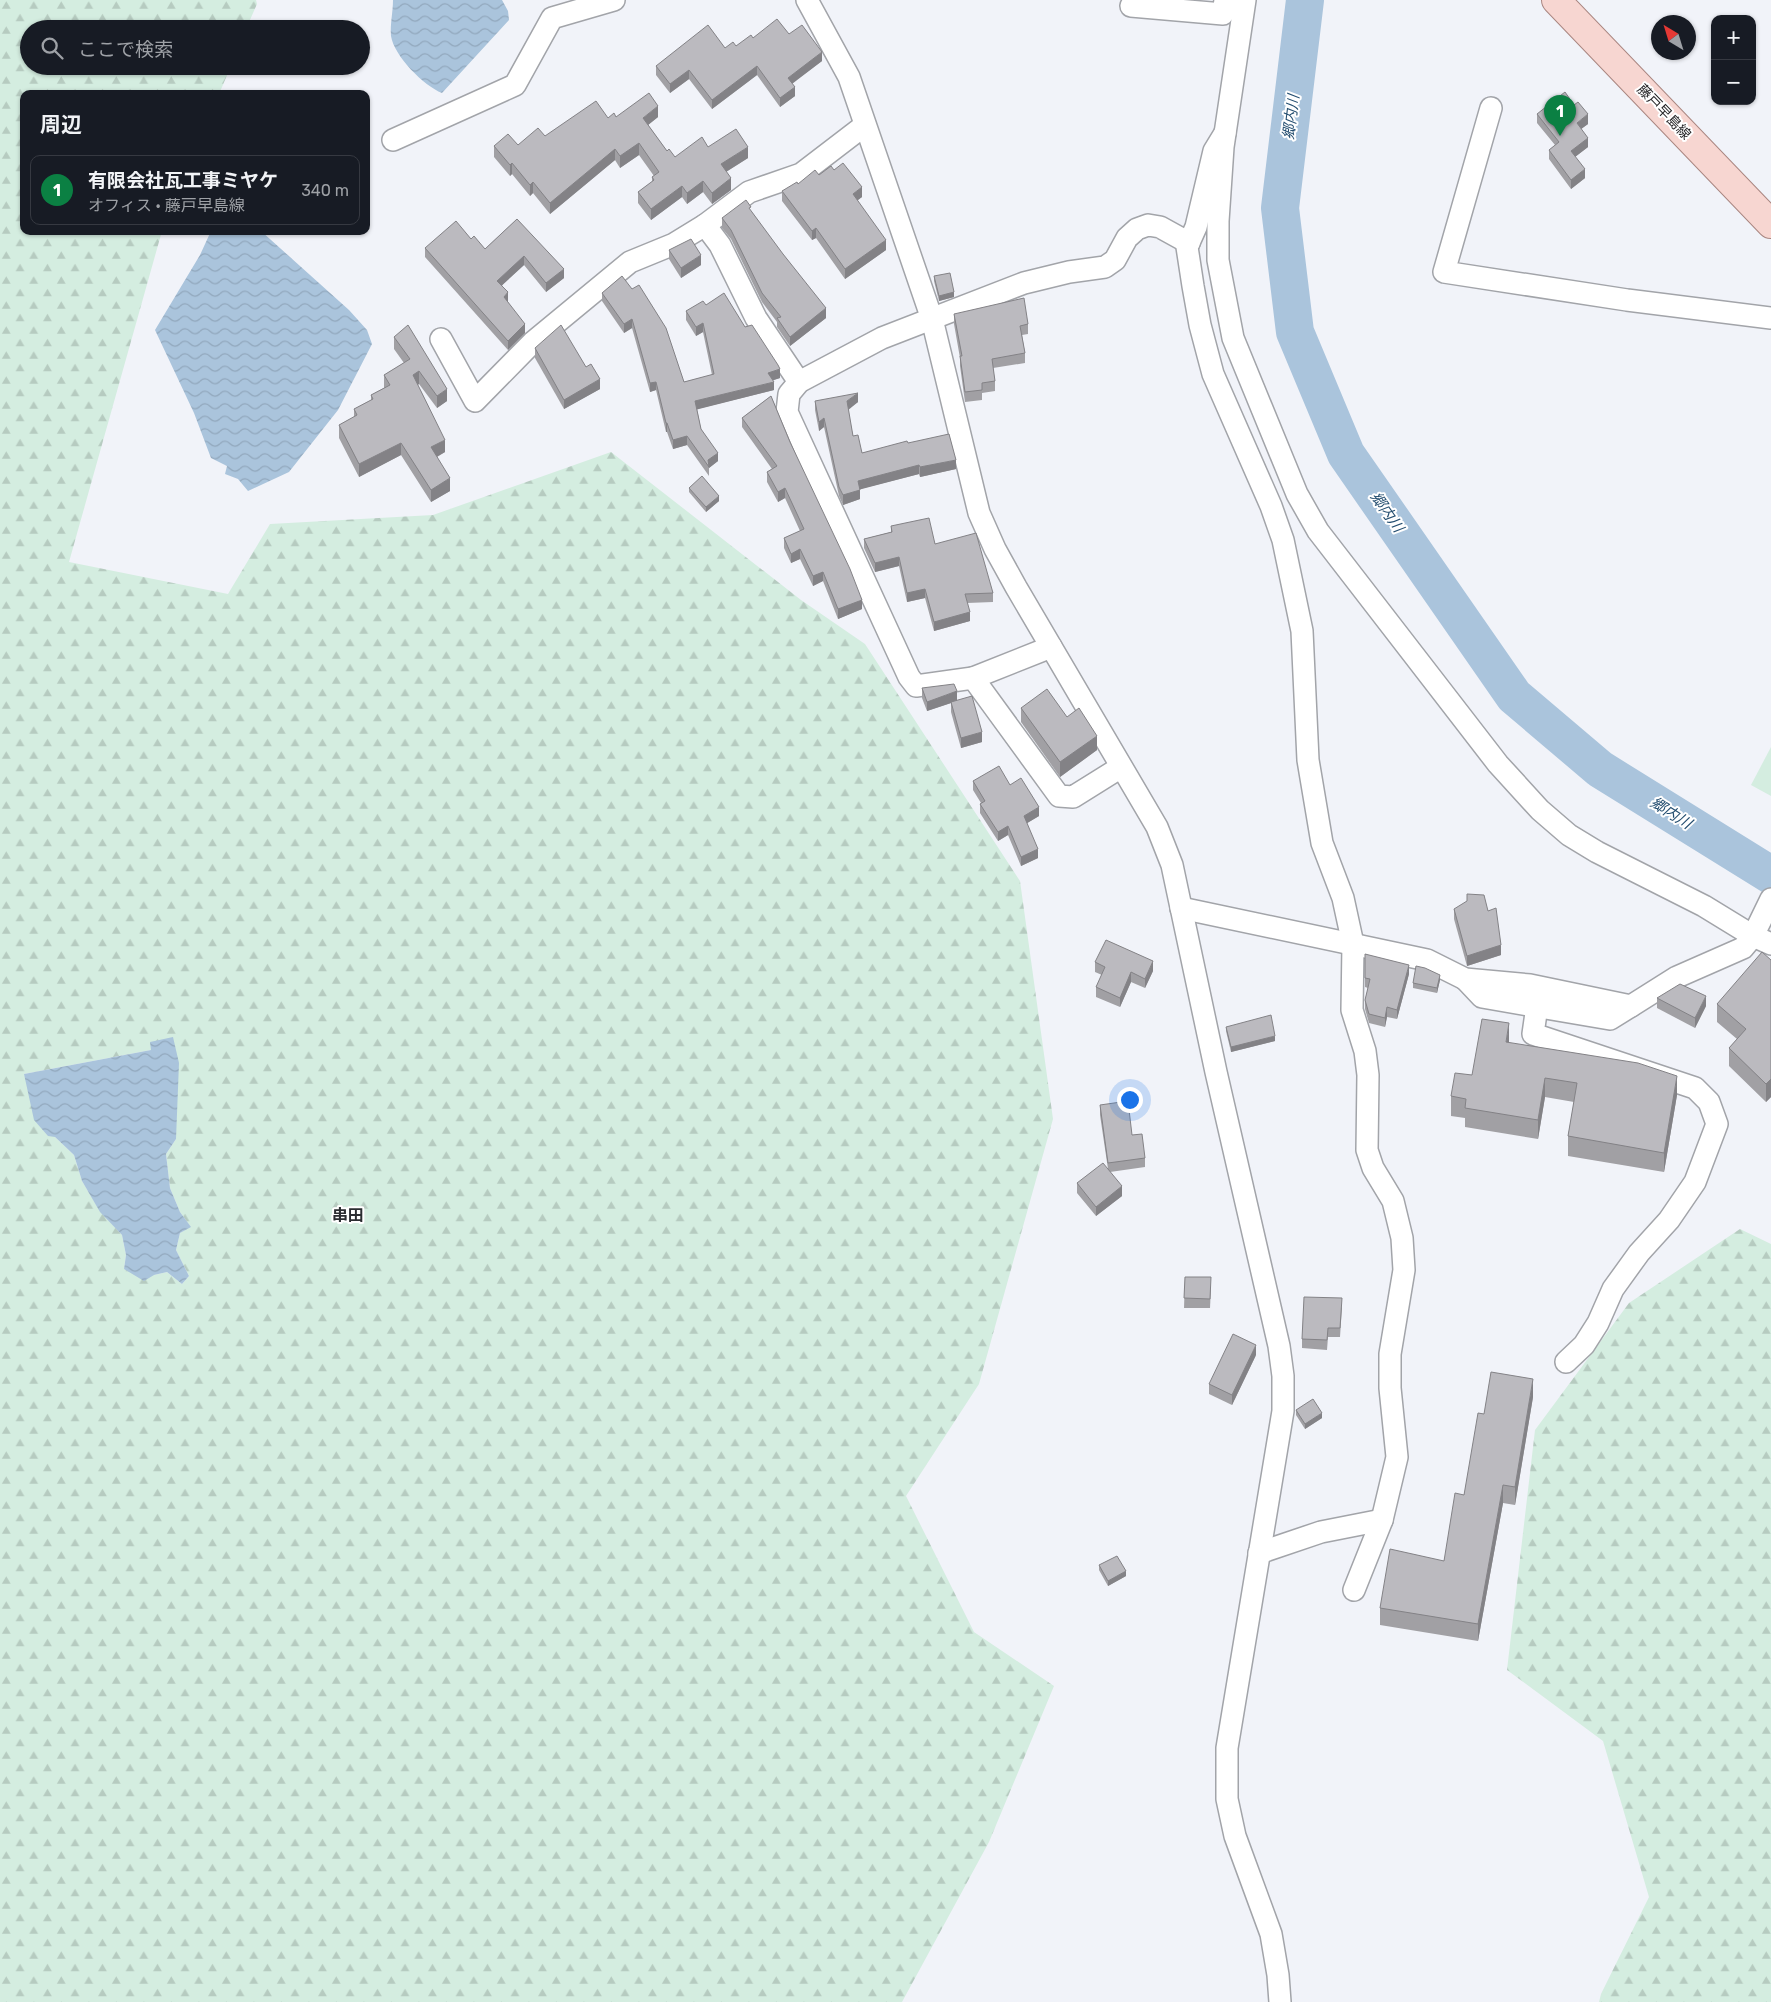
<!DOCTYPE html>
<html lang="ja">
<head>
<meta charset="utf-8">
<style>
	body { margin:0; font-family:Rubik,"Noto Sans JP",sans-serif; background:#20242c; color:#f1f3f6 }
	.controls { position:absolute; right:15px; top:15px; display:grid; overflow:hidden; border-radius:10px; box-shadow:0 1px 4px #0004 }
	.controls button { width:45px; height:45px; display:grid; place-items:center; padding:0; border:0; border-bottom:1px solid #363941; background:#171b24; color:#f1f3f6; font:25px sans-serif }
	.compass { position:absolute; left:1651px; top:15px; width:45px; height:45px; border-radius:50%; background:#171b24; box-shadow:0 1px 4px #0004; rotate:322deg }
	.you { position:absolute; left:1129px; top:1099px; width:18px; height:18px; margin:-12px; border:4px solid #fff; border-radius:50%; background:#1a73e8; box-shadow:0 0 0 8px #1a73e833 }
	.badge { display:grid; place-items:center; width:32px; height:32px; border-radius:50%; background:#0b8043; color:#fff; font-size:16px; font-weight:700 }
	.pin { position:absolute; translate:-50% -41px; filter:drop-shadow(0 1px 2px #0008) }
	.pin::after { content:''; position:absolute; top:26px; width:18px; height:15px; background:inherit; clip-path:polygon(0 0,100% 0,50% 100%) }
	.list { margin:0; padding:0; list-style:none }
	h2 { display:flex; justify-content:space-between; align-items:center; height:65px; margin:0; padding:0 20px; font-size:21px }
	h2 small { font-size:16px; font-weight:400; color:#9ea1a6 }
	.list li { display:grid; grid-template-columns:32px 1fr auto; gap:15px; align-items:center; box-sizing:border-box; height:70px; margin:0 10px 10px; padding:0 10px; border:1px solid #363941; border-radius:10px }
	.list b { display:block; font-size:19px; white-space:nowrap }
	.list p { margin:0; font-size:16px; white-space:nowrap; color:#9ea1a6 }
	.list em { font-size:16px; font-style:normal; color:#9ea1a6 }
	.icon { flex:none; width:28px; height:28px; fill:none; stroke:currentColor; stroke-width:2; stroke-linecap:round; stroke-linejoin:round }
	.map { position:relative; flex:none; width:1771px; height:2002px; overflow:hidden }
	.search { position:absolute; background:#171b24; box-shadow:0 1px 4px #0004; left:20px; top:20px; width:350px; height:55px; display:flex; align-items:center; gap:12px; box-sizing:border-box; padding:0 18px; border-radius:28px; color:#9ea1a6; font-size:19px }
	.panel { position:absolute; background:#171b24; box-shadow:0 1px 4px #0004; left:20px; top:90px; width:350px; height:145px; border-radius:10px }
	.map>svg:first-child { display:block }
	.forest { fill:url(#forest-firs); fill-rule:evenodd }
	.park { fill:#d4ede0 }
	.water { fill:url(#water-waves) }
	.lines { fill:none; stroke-linecap:round; stroke-linejoin:round }
	.river { stroke:#aac4dc; stroke-width:38 }
	.minor-casing { stroke:#a2a4a9; stroke-width:24 }
	.major-casing { stroke:#a98681; stroke-width:30 }
	.minor { stroke:#fff; stroke-width:21 }
	.major { stroke:#f7d6d1; stroke-width:28 }
	.wall { fill:#a1a0a4 }
	.shaded-wall { fill:#838286 }
	.building { fill:#bbbabf; stroke:#838286 }
	.labels { text-anchor:middle; dominant-baseline:central; stroke-width:4; stroke-linejoin:round; paint-order:stroke }
	.street-label { font-size:14px; fill:#232325; stroke:#fff }
	.water-label { font-size:15px; font-style:italic; fill:#244e70; stroke:#fff }
	.quarter-label { font-size:16px; font-weight:bold; fill:#2b2d31; stroke:#fff }
</style>
</head>
<body>
<div class="map">
<svg width="1771" height="2002" viewBox="0 0 1771 2002">
	<defs>
		<pattern id="forest-firs" width="22" height="20" patternUnits="userSpaceOnUse" patternTransform="scale(1.25)"><rect width="22" height="20" fill="#d4ede0"/><path d="M5 1l3.5 6h-7zM16 11l3.5 6h-7z" fill="#b6cbc0"/></pattern>
		<pattern id="water-waves" width="16" height="10" patternUnits="userSpaceOnUse" patternTransform="scale(1.25)"><rect width="16" height="10" fill="#aac4dc"/><path d="M0 5q4-4 8 0t8 0" fill="none" stroke="#92a8bd"/></pattern>
	</defs>
	<rect width="100%" height="100%" fill="#f1f3f9"/>
	<!-- forest -->
	<g class="forest">
		<path d="M0,0H256L257,4L246,29H29V66H231L219,94H24V231H162L69,562L228,594L270,524L433,515L611,452L801,600L865,644L1020,881L1053,1119L979,1384L906,1496L974,1632L1054,1686L989,1842L902,2002H0ZM151,1050L176,1109V1139L166,1154L170,1188L180,1212L190,1226L180,1233L176,1250L189,1276L182,1284L167,1272L154,1275L124,1269L126,1255L122,1235L100,1211L82,1181L74,1155L55,1137L24,1074Z"/>
		<path d="M1740,1229L1771,1244V2002H1599L1601,1994L1649,1897L1603,1741L1507,1670L1535,1430L1629,1303Z"/>
	</g>
	<!-- park -->
	<path class="park" d="M1771,747V796L1751,785Z"/>
	<!-- water -->
	<g class="water">
		<path d="M393,0H502L508,11L509,20L442,93C424,86 394,56 391,36C390,24 393,12 393,0Z"/>
		<path d="M211,231H261L349,310L367,330L372,344L338,410L289,472L248,491L238,479L225,474L227,466L211,458L194,413L155,330L200,255Z"/>
		<path d="M173,1037L179,1063L176,1139L166,1154L170,1188L180,1212L191,1227L180,1233L176,1250L189,1276L182,1284L167,1272L154,1275L144,1281L124,1269L126,1255L122,1235L100,1212L82,1181L74,1155L55,1137L48,1136L34,1120L24,1074L151,1050L150,1042Z"/>
	</g>
	<g class="lines">
		<!-- river -->
		<path class="river" d="M1305,0L1280,208L1295,332L1346,454L1514,696L1600,769L1771,875"/>
		<!-- minor casing -->
		<g class="minor-casing">
			<g id="minor">
				<path d="M807,0L849,77L932,319L979,513L995,549L1016,587L1157,827L1172,865L1216,1072L1279,1346L1283,1376V1411L1227,1748V1799L1235,1836L1271,1934L1278,1975L1280,2002"/>
				<path d="M1245,0L1223,147L1218,221V260L1233,338L1297,494L1318,531L1498,764L1540,810L1569,835L1597,852L1704,906L1753,936L1771,944"/>
				<path d="M1131,6L1223,14L1225,0"/>
				<path d="M1491,108L1444,272L1627,300L1771,318"/>
				<path d="M1225,133L1214,151L1196,227L1187,247L1193,286L1200,325L1213,374L1271,506L1283,540L1302,631L1308,760L1322,843L1343,898L1353,944L1352,1010L1365,1051L1368,1075L1367,1150L1373,1168L1393,1201L1402,1238L1404,1270L1390,1354V1388L1397,1457L1382,1520L1354,1590"/>
				<path d="M393,140L515,85L552,18L614,0"/>
				<path d="M705,225L749,192L801,174L865,125"/>
				<path d="M441,339L475,401L533,342L630,262L674,244L705,225L720,245L756,318L799,382"/>
				<path d="M973,678L1051,647"/>
				<path d="M1121,767L1073,797L1059,796L973,678L916,686L909,677L787,412L789,394L799,382L882,338L1024,283L1069,272L1105,267L1115,260L1127,238L1137,229L1148,225L1160,227L1189,243"/>
				<path d="M1181,908L1427,960L1465,979L1530,985L1631,1006L1677,977L1743,948L1753,936L1771,899"/>
				<path d="M1465,979L1482,997L1610,1019L1631,1006"/>
				<path d="M1537,1006L1533,1034L1695,1088L1709,1102L1717,1124L1695,1182L1669,1220L1639,1253L1613,1289L1598,1323L1584,1345L1566,1362"/>
				<path d="M1259,1553L1321,1532L1382,1520"/>
			</g>
		</g>
		<!-- major casing -->
		<g class="major-casing">
			<path id="major" d="M1556,0L1771,224"/>
		</g>
		<!-- minor -->
		<use href="#minor" class="minor"/>
		<!-- major -->
		<use href="#major" class="major"/>
	</g>
	<!-- wall -->
	<g class="wall">
		<path d="M789,34L822,61L792,83L795,96L780,107L757,75L712,109L689,79L670,93L656,75V66L736,46L753,38Z"/>
		<path d="M1537,114L1588,124L1581,129L1588,147L1575,157L1585,178L1571,189L1549,159V150L1555,145L1537,123Z"/>
		<path d="M616,117H658L648,125L667,151L675,157L708,147L748,158L726,172L731,190L712,204L703,192L687,204L682,197L651,220L638,203V192L652,182V177L654,176L639,155L620,168L615,160L550,214L533,193L530,196L512,174L510,176L494,157V146L518,145L608,118Z"/>
		<path d="M834,170L862,197L857,200L886,250L845,279L816,238L812,240L782,201V191L798,184Z"/>
		<path d="M751,211L826,318L790,346L777,327V322L762,302L731,239L722,228V218Z"/>
		<path d="M517,219L564,278L546,292L524,265L502,285L508,301V302L525,333L508,350L425,257V248L471,239L485,249Z"/>
		<path d="M669,250L701,265L681,278L669,259Z"/>
		<path d="M622,276L684,382L712,375L703,332L696,336L686,320V311L706,305L745,327L780,378L773,380L774,390L697,409L701,429L718,461L709,468V476L687,445L673,449L667,432H666L656,390L650,392L632,328L624,333L602,301V293Z"/>
		<path d="M934,276L954,297L939,301L934,281Z"/>
		<path d="M954,314L1028,324V334L1022,335L1025,353V363L993,368L995,381V391L982,393V400L965,402L960,366V358L954,324Z"/>
		<path d="M394,337L447,401L437,408L419,384L417,385L445,452L437,457L450,491L431,502L401,455L359,477L339,438V425L354,417V409L371,400V395L384,388V375L404,363L394,349Z"/>
		<path d="M535,348L600,389L564,409L535,358Z"/>
		<path d="M771,396L862,609L838,619L823,581L813,586L800,559L791,563L784,548V538L800,531L785,498L778,502L767,482V472L772,469L742,427V418Z"/>
		<path d="M815,401L858,402L848,409L853,436L862,453L908,443L956,469L920,477L919,474L860,489V499L843,505L839,496L824,427L819,431L815,410Z"/>
		<path d="M689,488L719,501L706,512L689,492Z"/>
		<path d="M891,526L935,544L993,593V602L967,603L970,621L934,631L925,598L907,602L899,566L875,572L864,548V539L891,532Z"/>
		<path d="M922,688L957,700L982,742L961,748L951,712V703L927,711L922,698Z"/>
		<path d="M1021,708L1067,717L1097,750L1060,777L1021,722Z"/>
		<path d="M973,781L1010,785L1039,816L1027,823L1038,858L1021,866L1008,835L998,841L980,813V804L981,803L973,790Z"/>
		<path d="M1454,909L1488,911L1501,955L1467,966L1454,919Z"/>
		<path d="M1365,954L1409,974L1397,1019L1387,1017L1385,1027L1369,1023L1365,1009V1000L1368,988L1365,987Z"/>
		<path d="M1771,960V1097L1766,1102L1729,1066V1048L1737,1039L1717,1022V1004Z"/>
		<path d="M1095,962L1153,971L1145,988L1131,982L1120,1007L1096,997V987L1102,975L1095,972Z"/>
		<path d="M1440,980L1437,993L1413,988V983Z"/>
		<path d="M1657,998L1706,1006L1695,1028L1657,1008Z"/>
		<path d="M1226,1027L1275,1041L1231,1052L1226,1031Z"/>
		<path d="M1509,1043L1677,1095L1664,1172L1568,1156V1136L1574,1102L1545,1097L1538,1139L1465,1127V1118L1451,1116V1096L1472,1075Z"/>
		<path d="M1100,1105L1132,1135L1145,1158V1167L1110,1172L1122,1196L1096,1216L1077,1193V1183L1108,1169L1100,1115Z"/>
		<path d="M1185,1277L1211,1287L1210,1308H1184Z"/>
		<path d="M1342,1307L1340,1337H1328L1327,1350L1302,1348V1339Z"/>
		<path d="M1256,1355L1232,1405L1209,1394V1384Z"/>
		<path d="M1533,1397L1515,1505L1503,1503L1478,1641L1380,1625V1608L1444,1561L1464,1495L1484,1414Z"/>
		<path d="M1296,1410L1322,1418L1305,1429L1296,1415Z"/>
		<path d="M1099,1565L1126,1576L1108,1586L1099,1570Z"/>
	</g>
	<!-- shaded-wall -->
	<g class="shaded-wall">
		<path d="M822,52V61L788,87V78Z"/>
		<path d="M757,66V75L712,109V100Z"/>
		<path d="M689,70V79L670,93V84Z"/>
		<path d="M795,87V96L780,107V98Z"/>
		<path d="M658,106V117L643,129V118Z"/>
		<path d="M1588,114V124L1577,132V123Z"/>
		<path d="M1588,138V147L1571,160V151Z"/>
		<path d="M639,143V155L620,168V156Z"/>
		<path d="M748,147V158L721,175V164Z"/>
		<path d="M615,149V160L550,214V203Z"/>
		<path d="M512,163V174L510,176V165Z"/>
		<path d="M1585,169V178L1571,189V180Z"/>
		<path d="M731,178V190L712,204V193Z"/>
		<path d="M703,181V192L687,204V193Z"/>
		<path d="M533,182V193L530,196V185Z"/>
		<path d="M682,186V197L651,220V209Z"/>
		<path d="M862,187V197L853,204V194Z"/>
		<path d="M816,228V238L812,240V231Z"/>
		<path d="M886,240V250L845,279V269Z"/>
		<path d="M701,255V265L681,278V268Z"/>
		<path d="M524,256V265L497,290V281Z"/>
		<path d="M564,269V278L546,292V283Z"/>
		<path d="M508,292V301L504,306V297Z"/>
		<path d="M954,292V297L939,301V296Z"/>
		<path d="M826,308V318L790,346V337Z"/>
		<path d="M632,319V328L624,333V324Z"/>
		<path d="M703,323V332L696,336V327Z"/>
		<path d="M525,324V333L508,350V341Z"/>
		<path d="M780,369V378L768,382V373Z"/>
		<path d="M419,371V384L413,388V375Z"/>
		<path d="M600,379V389L564,409V400Z"/>
		<path d="M656,382V390L650,392V383Z"/>
		<path d="M774,382V390L695,410V401Z"/>
		<path d="M447,389V401L437,408V396Z"/>
		<path d="M858,393V402L847,411V401Z"/>
		<path d="M824,418V427L819,431V422Z"/>
		<rect x="666" y="423" width="1" height="9"/>
		<path d="M687,436V445L673,449V440Z"/>
		<path d="M445,440V452L431,460V447Z"/>
		<path d="M401,443V455L359,477V464Z"/>
		<path d="M718,453V461L709,468L708,466V460Z"/>
		<path d="M956,460V469L920,477V467Z"/>
		<path d="M919,465V474L858,490V481Z"/>
		<path d="M450,478V491L431,502V490Z"/>
		<path d="M785,488V498L778,502V492Z"/>
		<path d="M860,490V499L843,505V495Z"/>
		<path d="M719,496V501L706,512V507Z"/>
		<path d="M800,549V559L791,563V554Z"/>
		<path d="M899,557V566L875,572V563Z"/>
		<path d="M823,572V581L813,586V576Z"/>
		<path d="M925,589V598L907,602V593Z"/>
		<path d="M862,600V609L838,619V609Z"/>
		<path d="M970,612V621L934,631V622Z"/>
		<path d="M957,691V701L927,711V702Z"/>
		<path d="M982,732V742L961,748V738Z"/>
		<path d="M1097,736V750L1060,777V762Z"/>
		<path d="M1039,807V816L1024,825V816Z"/>
		<path d="M1008,826V835L998,841V832Z"/>
		<path d="M1038,849V858L1021,866V857Z"/>
		<path d="M1501,945V955L1467,966V956Z"/>
		<path d="M1153,961V971L1145,988V979Z"/>
		<path d="M1409,965V974L1397,1019V1010Z"/>
		<path d="M1131,972V982L1120,1007V998Z"/>
		<path d="M1440,975V980L1437,993V988Z"/>
		<path d="M1706,996V1006L1695,1028V1018Z"/>
		<path d="M1387,1007V1017L1385,1027V1018Z"/>
		<path d="M1509,1023V1042L1506,1061V1042Z"/>
		<path d="M1275,1036V1041L1231,1052V1047Z"/>
		<path d="M1677,1076V1095L1664,1172V1153Z"/>
		<path d="M1545,1078V1097L1538,1139V1120Z"/>
		<path d="M1771,1079V1097L1766,1102V1084Z"/>
		<path d="M1122,1186V1196L1096,1216V1207Z"/>
		<path d="M1256,1345V1355L1232,1405V1395Z"/>
		<path d="M1533,1379V1397L1515,1505V1487Z"/>
		<path d="M1322,1413V1418L1305,1429V1424Z"/>
		<path d="M1503,1485V1503L1478,1641V1624Z"/>
		<path d="M1126,1571V1576L1108,1586V1581Z"/>
	</g>
	<!-- building -->
	<g class="building">
		<path d="M777,19L789,34L802,25L822,52L788,78L795,87L780,98L757,66L712,100L689,70L670,84L656,66L708,25L725,48L733,42L736,46L751,35L753,38Z"/>
		<path d="M1565,92L1574,105L1578,102L1588,114L1577,123L1588,138L1571,151L1585,169L1571,180L1549,150L1559,142L1537,114Z"/>
		<path d="M649,93L658,106L643,118L667,151L669,149L675,157L702,137L708,147L736,129L748,147L721,164L731,178L712,193L703,181L687,193L682,186L651,209L638,192L654,180L652,177L659,172L639,143L620,156L615,149L550,203L533,182L530,185L512,163L510,165L494,146L508,134L518,145L538,128L545,136L596,101L608,118L614,113L616,117Z"/>
		<path d="M843,163L862,187L853,194L886,240L845,269L816,228L812,231L782,191L797,182L798,184L815,170L819,175L831,166L834,170Z"/>
		<path d="M746,200L751,207L749,208L783,254L826,308L790,337L777,318L781,317L762,293L731,230L722,218Z"/>
		<path d="M517,219L564,269L546,283L524,256L497,281L508,292L504,297L525,324L508,341L425,248L456,221L471,239L474,236L485,249Z"/>
		<path d="M691,239L701,255L681,268L669,250Z"/>
		<path d="M950,273L954,292L939,296L934,276Z"/>
		<path d="M622,276L632,289L639,285L666,328L684,382L714,374L703,323L696,327L686,311L703,301L706,305L724,293L745,327L752,325L778,365L780,369L768,373L774,382L695,401L701,429L718,453L708,460L709,467L687,436L673,440L667,423H666L656,382L650,383L632,319L624,324L602,293Z"/>
		<path d="M1024,298L1028,324L1020,326L1025,353L992,359L995,381L982,383V390L965,392L960,356H962L954,314Z"/>
		<path d="M408,325L447,389L437,396L419,371L413,375L445,440L431,447L450,478L431,490L401,443L359,464L339,425L357,415L354,409L373,399L371,395L390,385L384,375L410,359L394,337Z"/>
		<path d="M561,325L586,367L591,364L600,379L564,400L535,348Z"/>
		<path d="M858,393L847,401L853,436L858,435L862,453L907,441L908,443L949,434L956,460L920,467L919,465L858,481L860,490L843,495L839,487L824,418L819,422L815,401Z"/>
		<path d="M771,396L790,442L850,569L862,600L838,609L823,572L813,576L800,549L791,554L784,538L804,529L785,488L778,492L767,472L777,466L742,418Z"/>
		<path d="M702,476L719,496L706,507L689,488Z"/>
		<path d="M929,518L935,544L976,533L993,593L965,594L970,612L934,622L925,589L907,593L899,557L875,563L864,539L892,532L891,526Z"/>
		<path d="M954,684L957,691L927,702L922,688Z"/>
		<path d="M1047,689L1067,717L1079,708L1097,736L1060,762L1021,708Z"/>
		<path d="M972,696L982,732L961,738L951,702Z"/>
		<path d="M999,766L1010,785L1021,778L1039,807L1024,816L1038,849L1021,857L1008,826L998,832L980,804L985,801L973,781Z"/>
		<path d="M1467,894L1484,895L1488,911L1496,908L1501,945L1467,956L1454,909L1467,901Z"/>
		<path d="M1106,940L1153,961L1145,979L1131,972L1120,998L1096,987L1105,967L1095,962Z"/>
		<path d="M1762,952L1771,960V1079L1766,1084L1729,1048L1746,1029L1717,1004Z"/>
		<path d="M1365,954L1409,965L1397,1010L1387,1007L1385,1018L1369,1014L1365,1000L1370,979L1365,978Z"/>
		<path d="M1416,966L1425,968L1440,975L1437,988L1413,983Z"/>
		<path d="M1680,984L1706,996L1695,1018L1657,998Z"/>
		<path d="M1271,1015L1275,1036L1231,1047L1226,1027Z"/>
		<path d="M1482,1019L1509,1023L1506,1042L1638,1063L1677,1076L1664,1153L1568,1136L1577,1083L1545,1078L1538,1120L1465,1108L1466,1099L1451,1096L1455,1073L1472,1075Z"/>
		<path d="M1128,1101L1132,1135L1142,1134L1145,1158L1108,1163L1100,1105Z"/>
		<path d="M1103,1163L1122,1186L1096,1207L1077,1183Z"/>
		<path d="M1185,1277H1211L1210,1299L1184,1298Z"/>
		<path d="M1304,1297L1342,1298L1340,1328H1328L1327,1340L1302,1339Z"/>
		<path d="M1233,1334L1256,1345L1232,1395L1209,1384Z"/>
		<path d="M1491,1372L1533,1379L1515,1487L1503,1485L1478,1624L1380,1608L1390,1549L1444,1561L1455,1493L1464,1495L1478,1413L1484,1414Z"/>
		<path d="M1313,1399L1322,1413L1305,1424L1296,1410Z"/>
		<path d="M1117,1556L1126,1571L1108,1581L1099,1565Z"/>
	</g>
	<g class="labels">
		<!-- street labels -->
		<g class="street-label">
			<text transform="translate(1664 112) rotate(46)">藤戸早島線</text>
		</g>
		<!-- water labels -->
		<g class="water-label">
			<text transform="translate(1291 117) rotate(-83)">郷内川</text>
			<text transform="translate(1387 512) rotate(55)">郷内川</text>
			<text transform="translate(1671 813) rotate(32)">郷内川</text>
		</g>
		<!-- quarter labels -->
		<g class="quarter-label">
			<text x="348" y="1215">串田</text>
		</g>
	</g>
</svg>
<div class="controls">
<button>+</button>
<button>−</button>
</div>
<svg class="compass" viewBox="-18 -18 36 36"><path d="M0-13l5 13h-10z" fill="#e53935"/><path d="M0 13l5-13h-10z" fill="#9ea1a6"/></svg>
<div class="you"></div>
<div class="pin badge" style="left:1560px;top:136px">1</div>
<div class="search"><svg class="icon" aria-label="search" viewBox="0 0 24 24"><circle cx="10" cy="10" r="6"/><path d="M15 15l6 6"/></svg>ここで検索</div>
<section class="panel">
<h2>周辺<small></small></h2>
<ul class="list">
<li><span class="badge">1</span><div><b>有限会社瓦工事ミヤケ</b><p>オフィス · 藤戸早島線</p></div><em>340 m</em></li>
</ul>
</section>
</div>
</body>
</html>
